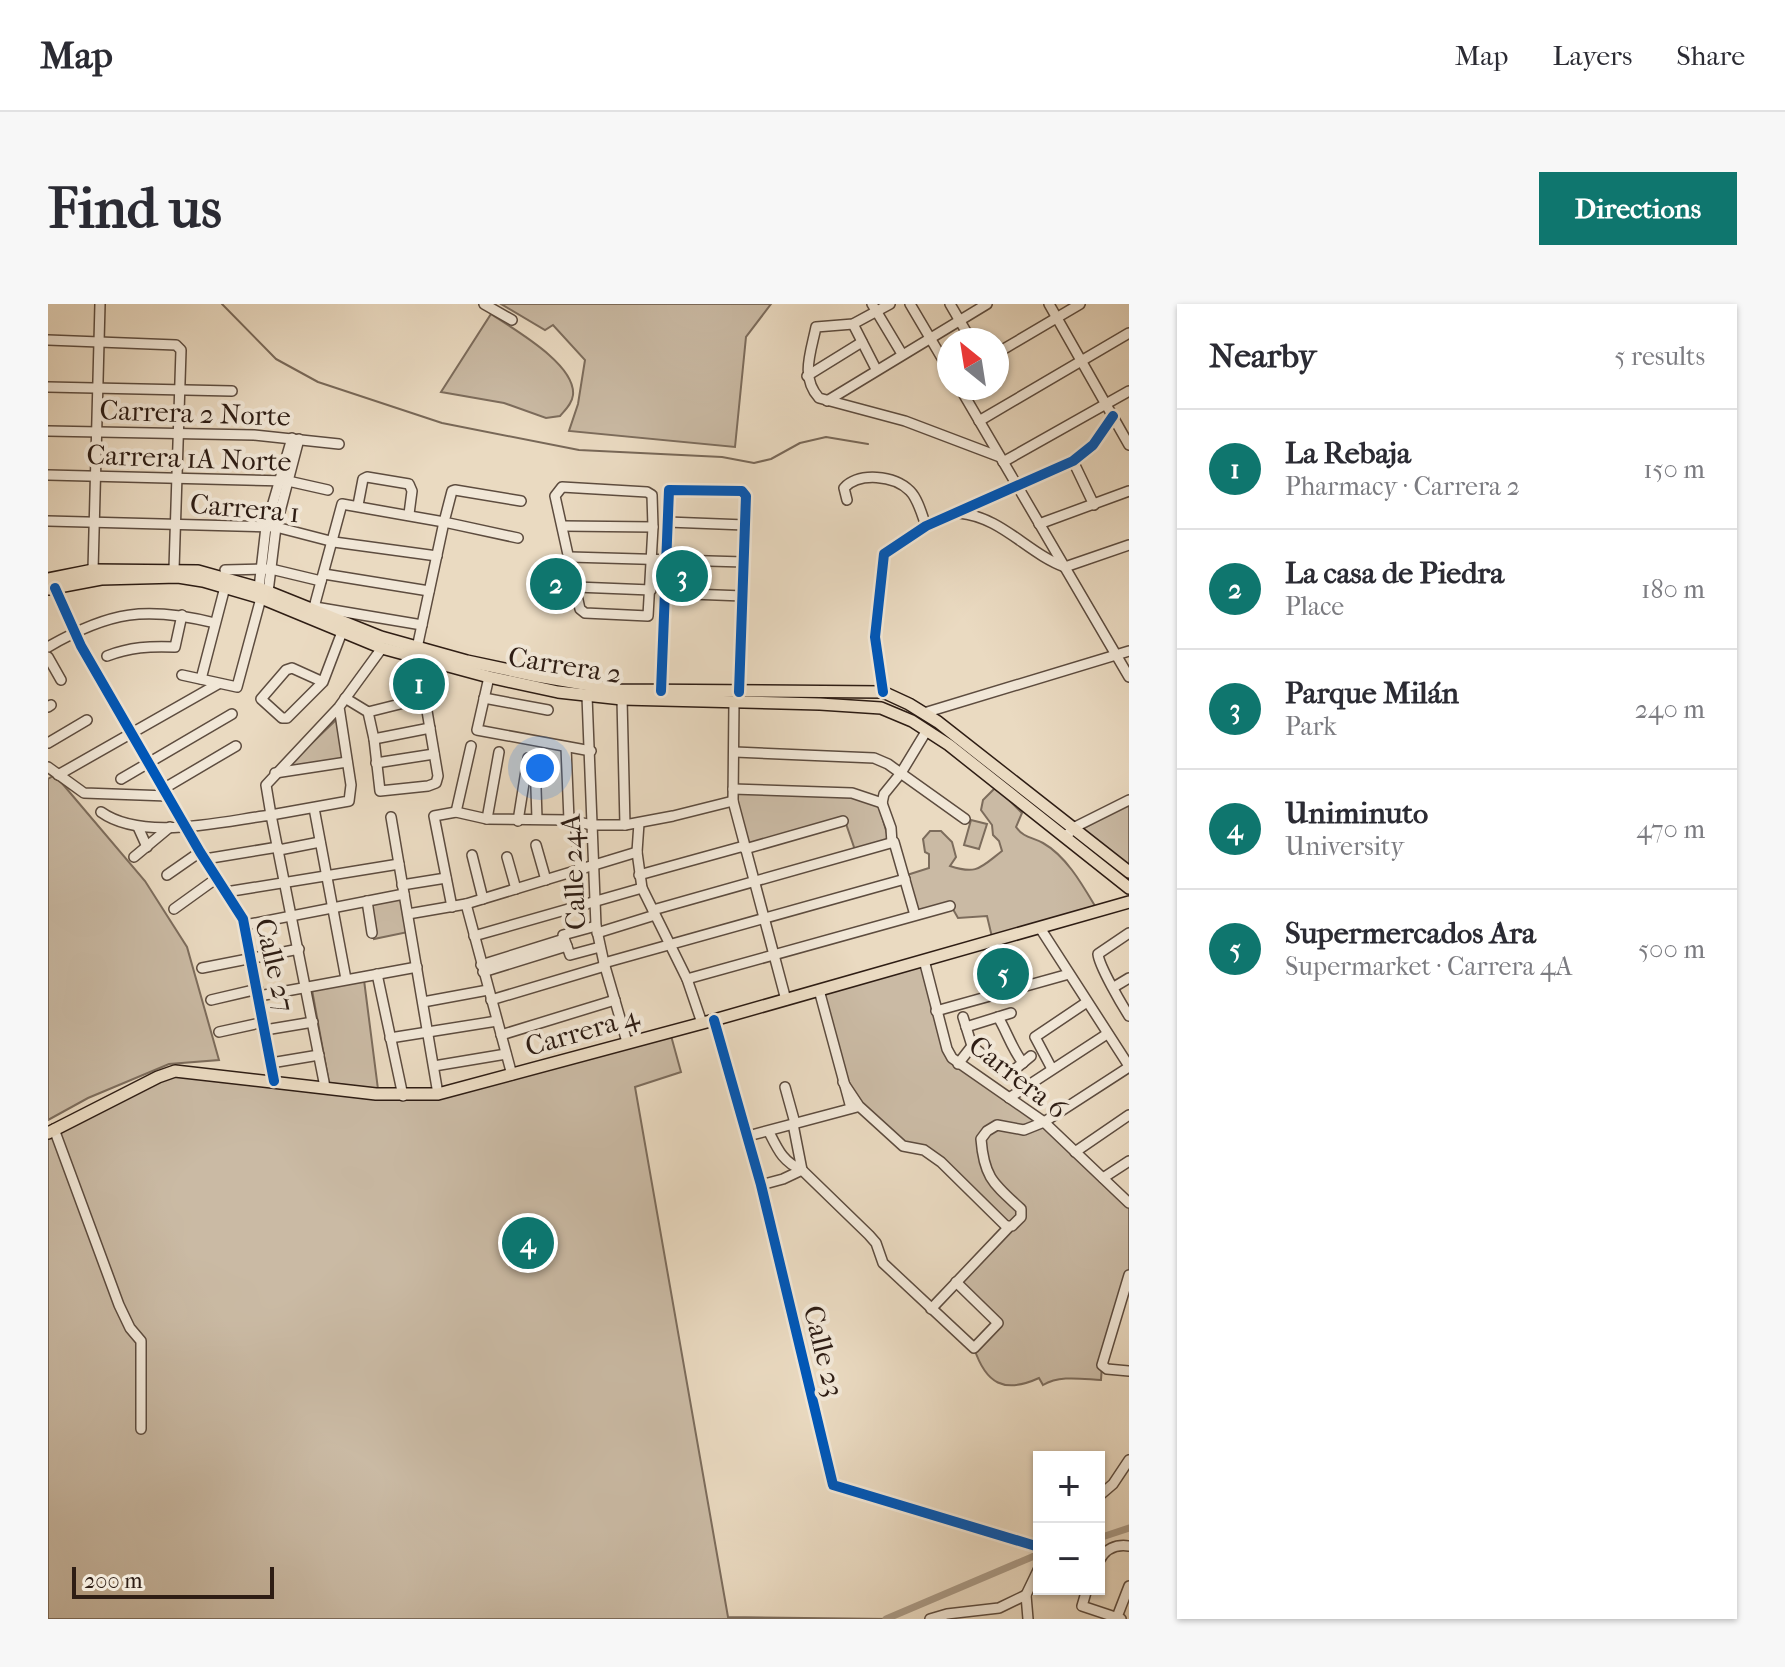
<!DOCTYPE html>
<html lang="en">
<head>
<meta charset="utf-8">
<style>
	body { margin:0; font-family:"IM FELL French Canon",serif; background:#f7f7f7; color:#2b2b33 }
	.controls { position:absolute; right:24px; bottom:24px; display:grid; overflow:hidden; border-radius:0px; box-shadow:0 2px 6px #0004 }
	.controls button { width:72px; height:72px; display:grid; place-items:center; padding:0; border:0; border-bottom:2px solid #e1e1e2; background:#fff; color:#2b2b33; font:40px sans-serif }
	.compass { position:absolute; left:889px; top:24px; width:72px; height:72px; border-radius:50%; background:#fff; box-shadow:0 2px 6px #0004; rotate:330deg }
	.scale { position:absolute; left:24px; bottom:20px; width:202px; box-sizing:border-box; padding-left:8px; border:4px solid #2e1d14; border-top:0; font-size:22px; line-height:28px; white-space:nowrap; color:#2e1d14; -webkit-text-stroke:6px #f1e7d7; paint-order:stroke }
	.you { position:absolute; left:492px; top:464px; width:28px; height:28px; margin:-20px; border:6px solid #fff; border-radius:50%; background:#1a73e8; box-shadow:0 0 0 12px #1a73e833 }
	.badge { display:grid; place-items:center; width:52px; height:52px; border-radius:50%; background:#0f766e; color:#fff; font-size:26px; font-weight:700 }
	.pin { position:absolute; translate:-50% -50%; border:4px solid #fff; box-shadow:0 2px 8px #0006 }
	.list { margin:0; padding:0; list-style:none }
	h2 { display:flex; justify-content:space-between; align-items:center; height:104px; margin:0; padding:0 32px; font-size:34px }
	h2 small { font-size:26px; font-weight:400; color:#7c7c81 }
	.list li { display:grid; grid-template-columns:52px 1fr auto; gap:24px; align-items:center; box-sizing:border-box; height:120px; padding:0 32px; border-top:2px solid #e1e1e2 }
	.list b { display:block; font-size:30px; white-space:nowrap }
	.list p { margin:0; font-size:26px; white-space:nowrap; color:#7c7c81 }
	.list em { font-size:26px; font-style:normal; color:#7c7c81 }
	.map { position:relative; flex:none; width:1081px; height:1315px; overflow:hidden; border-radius:0px }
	header { display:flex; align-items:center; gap:48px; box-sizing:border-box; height:112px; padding:0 40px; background:#fff; border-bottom:2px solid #e1e1e2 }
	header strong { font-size:38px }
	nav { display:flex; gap:44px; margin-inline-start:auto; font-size:28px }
	.intro { display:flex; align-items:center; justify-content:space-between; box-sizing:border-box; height:192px; padding:0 48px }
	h1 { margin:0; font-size:56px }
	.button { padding:20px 36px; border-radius:0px; background:#0f766e; color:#fff; font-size:28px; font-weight:700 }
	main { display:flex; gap:48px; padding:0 48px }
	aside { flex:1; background:#fff; border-radius:0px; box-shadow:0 2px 6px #0004 }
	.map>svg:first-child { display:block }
	.green { fill:#cabaa4; stroke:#7c6c5c; stroke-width:2 }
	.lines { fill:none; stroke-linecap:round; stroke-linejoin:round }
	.stream { stroke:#786858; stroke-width:2 }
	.canal { stroke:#aa9a86; stroke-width:7 }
	.minor-casing { stroke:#5d4c3f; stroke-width:12 }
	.major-casing { stroke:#2e1d14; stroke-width:14 }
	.minor { stroke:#f1e7d7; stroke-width:9 }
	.major { stroke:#eadac1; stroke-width:11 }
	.cycleway-casing { stroke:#f1e7d7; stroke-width:15 }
	.cycleway { stroke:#0057b8; stroke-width:10 }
	.labels { text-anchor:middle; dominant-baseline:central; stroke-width:8; stroke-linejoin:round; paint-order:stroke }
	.street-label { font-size:28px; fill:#2e1d14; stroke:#f1e7d7 }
</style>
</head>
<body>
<header>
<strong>Map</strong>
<nav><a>Map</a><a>Layers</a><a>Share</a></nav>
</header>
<div class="intro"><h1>Find us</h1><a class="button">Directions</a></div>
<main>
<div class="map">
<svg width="1081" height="1315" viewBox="0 0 1081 1315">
	<rect width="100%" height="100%" fill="#eadac1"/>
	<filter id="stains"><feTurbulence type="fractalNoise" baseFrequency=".0025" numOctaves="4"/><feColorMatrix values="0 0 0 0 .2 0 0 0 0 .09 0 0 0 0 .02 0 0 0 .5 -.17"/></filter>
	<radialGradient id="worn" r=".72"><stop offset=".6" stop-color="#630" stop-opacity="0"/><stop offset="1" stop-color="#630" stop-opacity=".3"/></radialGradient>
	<!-- green -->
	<g class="green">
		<path d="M453,0H723L698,33L687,143L521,127L530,100L537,56L505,21L497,26Z"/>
		<path d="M443,10C465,25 528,60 525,91C524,100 517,106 512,112L498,114L456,99L393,88Z"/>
		<path d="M622,258H647L646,288L620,286Z"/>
		<path d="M289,415L297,455L242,464L241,461Z"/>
		<path d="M7,471L97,577L139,643L171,756L121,760L40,794L0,816V475Z"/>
		<path d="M948,483L974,509L968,523C976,534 984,533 995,539C1018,552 1034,580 1047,602L944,633L939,612L910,614L902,600L868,609L859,571L881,564V550L877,548L875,535L882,527H893L904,538L908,553L902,562C929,571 932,564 954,547L951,537L945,531L944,521L933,506L935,496Z"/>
		<path d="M688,489L815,494L831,502L841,537L807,546L796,514L699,540L689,504Z"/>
		<path d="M1081,500V563L1034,525Z"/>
		<path d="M923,516L939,520L931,545L916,541Z"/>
		<path d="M354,592L360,628L326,635L320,598Z"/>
		<path d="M876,656L904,754L996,818L1081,899V973L1054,1061L1053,1076C1033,1075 1012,1071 995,1081L991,1074C956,1090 938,1080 926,1044L949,1019L908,978L960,924L893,858L864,845L839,827L795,778L771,686Z"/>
		<path d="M316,676L330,785L281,779L264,686Z"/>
		<path d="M622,728L633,768L587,783L680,1313L843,1315H0V829L136,767L390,790Z"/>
	</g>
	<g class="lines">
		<!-- stream -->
		<path class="stream" d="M174,0L228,55L270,78L394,119L531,146L674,153L706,159L723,155L752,139L778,133L820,140"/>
		<!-- canal -->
		<g class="canal">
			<path d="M1051,1234L1081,1224"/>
			<path d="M838,1315L991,1250"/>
		</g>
		<!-- minor casing -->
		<g class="minor-casing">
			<g id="minor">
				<path d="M436,0L464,16"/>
				<path d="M824,0L854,50"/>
				<path d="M842,0L805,20L768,23C763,48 752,73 771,94L857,117L952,153"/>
				<path d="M862,0L901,66"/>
				<path d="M902,0L923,36"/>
				<path d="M1001,0L1081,141"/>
				<path d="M805,20L828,65"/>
				<path d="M0,36L128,41L133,46L126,265"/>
				<path d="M949,49L1032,0"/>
				<path d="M759,72L814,38"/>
				<path d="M0,83L184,87"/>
				<path d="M912,84L1081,373"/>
				<path d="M779,97L939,0"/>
				<path d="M931,117L1081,29"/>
				<path d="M0,127L206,131L291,140"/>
				<path d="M1025,157L1046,201"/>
				<path d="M955,158L1081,87"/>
				<path d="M0,171L240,177L280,186"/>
				<path d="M514,183L599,188L604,191L605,223L600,312L537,309L532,305L507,192Z"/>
				<path d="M799,196L796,184C811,168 846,171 862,187C870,195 874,211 878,222"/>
				<path d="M310,201L315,175L319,173L361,180L364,187L361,210"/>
				<path d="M911,209C954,213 979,249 1017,263"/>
				<path d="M0,217L228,223L286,238L389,252"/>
				<path d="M620,218L697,221"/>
				<path d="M991,220L1081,187"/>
				<path d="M515,222L605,223"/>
				<path d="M470,234L396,218L404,187L407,186L473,197"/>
				<path d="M522,253L696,258"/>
				<path d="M1017,263L1081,241"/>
				<path d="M45,266L52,0"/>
				<path d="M177,266L223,265L273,277"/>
				<path d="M276,270L381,287"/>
				<path d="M528,283L603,286"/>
				<path d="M7,284L33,342L152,548L195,615L226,777"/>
				<path d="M211,284L218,223L244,134"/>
				<path d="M220,288L228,223L251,135"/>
				<path d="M617,289L695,292"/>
				<path d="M645,290L647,256"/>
				<path d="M267,303L374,321"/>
				<path d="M265,307L294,200L396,218L369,344"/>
				<path d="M0,343C62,307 98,302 167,319"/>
				<path d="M59,352C82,343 102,342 127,343L134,311"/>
				<path d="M0,353L13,376"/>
				<path d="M134,371L189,383L213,294"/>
				<path d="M441,373L429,426L543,447"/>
				<path d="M153,375L177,283"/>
				<path d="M275,378L244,364L238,366L213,395L234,414H239L275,378L294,328"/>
				<path d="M613,387L621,186L694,187L698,192L691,388"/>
				<path d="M835,388L827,333L836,250L878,222L1025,157L1045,141L1065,112"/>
				<path d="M539,392L548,622L556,659L579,738"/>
				<path d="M297,394L320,408L326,435L332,487L380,482L388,479L390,472L379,407L375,399L368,396L320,408"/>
				<path d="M436,394L500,406"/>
				<path d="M574,395L577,521"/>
				<path d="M686,398L685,497L738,696"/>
				<path d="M0,403L3,401"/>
				<path d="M291,403L303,481L301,497L223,511L218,481L291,403L334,344"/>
				<path d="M876,409L1081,347"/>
				<path d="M326,435L382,424"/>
				<path d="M0,439L39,416"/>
				<path d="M518,443L521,516"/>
				<path d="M687,448L826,454L840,460L917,515"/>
				<path d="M328,459L386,450"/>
				<path d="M0,463L36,489L120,492"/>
				<path d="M227,469L299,458"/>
				<path d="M10,471L170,380"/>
				<path d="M73,475L184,410"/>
				<path d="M115,485L188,442"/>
				<path d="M685,485L804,489L834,499"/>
				<path d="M834,499L836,490L853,469L879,426"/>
				<path d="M834,499L843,524L844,539"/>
				<path d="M266,504L298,675"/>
				<path d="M53,508C95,538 175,517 223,511L277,783"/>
				<path d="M408,508L423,442"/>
				<path d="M343,513L390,790"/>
				<path d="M439,515L451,448"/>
				<path d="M470,517L480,454H487L489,515"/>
				<path d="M527,518L532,565"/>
				<path d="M591,519L589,548L594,584L639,675L654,719"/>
				<path d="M90,523L99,543"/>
				<path d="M1017,533L1027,523L1081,496"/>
				<path d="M488,541L498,576"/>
				<path d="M697,545L795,517"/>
				<path d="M231,546L272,538"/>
				<path d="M424,551L435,595"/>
				<path d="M86,553L122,523"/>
				<path d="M459,553L468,585"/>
				<path d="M157,555L230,543"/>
				<path d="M119,571L152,548"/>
				<path d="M591,571L696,542"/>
				<path d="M354,581L398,574"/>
				<path d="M178,588L351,560"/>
				<path d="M319,597L324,629"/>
				<path d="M418,600L464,771"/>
				<path d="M404,603L386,512L408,508L439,515L521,516L544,521H577L625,512L685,497"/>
				<path d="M126,605L169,574"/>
				<path d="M605,606L846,538L867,611"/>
				<path d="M360,610L418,600L589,548"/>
				<path d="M197,621L356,590"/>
				<path d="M548,622L515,631L522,651L552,643"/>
				<path d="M992,624L1081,762"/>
				<path d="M549,629L607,611"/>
				<path d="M1081,629L1050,650C1051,662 1074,701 1081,712"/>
				<path d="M426,632L594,584"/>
				<path d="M876,656L899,745L904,754L996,818L1081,899"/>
				<path d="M556,659L857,575"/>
				<path d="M433,661L516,635"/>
				<path d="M154,664L251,645"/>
				<path d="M435,668L519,642"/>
				<path d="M329,670L355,792"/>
				<path d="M639,675L902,602"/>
				<path d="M1066,683L1081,674"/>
				<path d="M771,686L803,804"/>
				<path d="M211,692L369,663"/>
				<path d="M163,696L210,685"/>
				<path d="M443,696L557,662"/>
				<path d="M375,698L440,686"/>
				<path d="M888,707L1021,670"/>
				<path d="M915,713L924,742L960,771L983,752"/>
				<path d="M950,713C959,728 964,745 975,759"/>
				<path d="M666,716L713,881L785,1181L991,1243"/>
				<path d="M918,723L963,709"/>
				<path d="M217,726L265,718"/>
				<path d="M171,728L216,718"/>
				<path d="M453,731L567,696"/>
				<path d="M342,734L449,717"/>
				<path d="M223,759L271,751"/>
				<path d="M910,760L924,742"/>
				<path d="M386,762L458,750"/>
				<path d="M1004,765L987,733L1039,698"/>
				<path d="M795,778L811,802L855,842L876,846L893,858L960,924L883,1005"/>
				<path d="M737,783L747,819"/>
				<path d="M961,794L1059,730"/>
				<path d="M745,820L754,866"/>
				<path d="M6,825L71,1001L82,1024L93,1037V1125"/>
				<path d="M721,828C730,846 735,858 754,866L821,931L828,939L835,959L926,1044L950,1019L908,978"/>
				<path d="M700,832L809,803"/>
				<path d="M1027,848L1081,811"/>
				<path d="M1055,874L1081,857"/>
				<path d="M713,881L735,875L754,866"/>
				<path d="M958,922H964L973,913V905C946,880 936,874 933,835L939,827L949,821L976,826L996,818L1081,763"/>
				<path d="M1081,971L1054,1061L1059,1065L1081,1067"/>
				<path d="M1051,1192L1065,1180L1081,1156"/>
				<path d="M1051,1257C1057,1245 1068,1240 1081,1242"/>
				<path d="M1039,1285L1034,1302L1073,1315"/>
				<path d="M1069,1313L1081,1282"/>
				<path d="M882,1315L899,1310L951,1304L978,1291"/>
				<path d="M980,1315L978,1291L991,1264"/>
			</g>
		</g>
		<!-- major casing -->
		<g class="major-casing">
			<g id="major">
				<path d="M0,275L45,266L150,267L211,284L333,333L419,357L489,372L571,386L835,388L861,400L890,418L1081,568"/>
				<path d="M0,285L53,275L130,273L155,277L213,294L334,344L441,373L510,388L574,395L772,400L833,404L864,417L901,441L1081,584"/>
				<path d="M0,829L110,773L127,767L328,790H390L666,716L1081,598"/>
			</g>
		</g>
		<!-- minor -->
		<use href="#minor" class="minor"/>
		<!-- major -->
		<use href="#major" class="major"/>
		<!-- cycleway casing -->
		<g class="cycleway-casing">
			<g id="cycleway">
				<path d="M7,284L33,342L152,548L195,615L226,777"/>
				<path d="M613,387L621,186L694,187L698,192L691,388"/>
				<path d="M835,388L827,333L836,250L878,222L1025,157L1045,141L1065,112"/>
				<path d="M666,716L713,881L785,1181L991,1243"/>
			</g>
		</g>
		<!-- cycleway -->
		<use href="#cycleway" class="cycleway"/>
	</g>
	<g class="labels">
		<!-- street labels -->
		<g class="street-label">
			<text transform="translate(147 109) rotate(2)">Carrera 2 Norte</text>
			<text transform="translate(141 154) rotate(2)">Carrera 1A Norte</text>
			<text transform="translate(197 204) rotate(5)">Carrera 1</text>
			<text transform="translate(517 361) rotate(9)">Carrera 2</text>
			<text transform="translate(525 568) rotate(-93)">Calle 24A</text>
			<text transform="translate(227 661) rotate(77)">Calle 27</text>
			<text transform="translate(534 727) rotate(-16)">Carrera 4</text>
			<text transform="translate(970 773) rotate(38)">Carrera 6</text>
			<text transform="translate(776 1047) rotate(76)">Calle 23</text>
		</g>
	</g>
	<rect width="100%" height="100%" filter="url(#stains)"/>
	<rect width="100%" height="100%" fill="url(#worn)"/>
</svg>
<div class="controls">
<button>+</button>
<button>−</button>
</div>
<svg class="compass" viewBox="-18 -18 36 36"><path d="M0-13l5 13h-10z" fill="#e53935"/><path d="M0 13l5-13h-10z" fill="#7c7c81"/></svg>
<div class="scale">200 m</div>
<div class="you"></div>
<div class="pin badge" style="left:371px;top:380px">1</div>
<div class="pin badge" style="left:508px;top:280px">2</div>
<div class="pin badge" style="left:634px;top:272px">3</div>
<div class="pin badge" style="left:480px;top:939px">4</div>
<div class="pin badge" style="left:955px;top:670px">5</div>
</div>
<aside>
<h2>Nearby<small>5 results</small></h2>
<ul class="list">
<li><span class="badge">1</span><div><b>La Rebaja</b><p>Pharmacy · Carrera 2</p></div><em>150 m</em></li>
<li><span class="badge">2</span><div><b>La casa de Piedra</b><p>Place</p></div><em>180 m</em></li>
<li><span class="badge">3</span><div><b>Parque Milán</b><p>Park</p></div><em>240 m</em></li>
<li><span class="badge">4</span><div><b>Uniminuto</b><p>University</p></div><em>470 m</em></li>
<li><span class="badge">5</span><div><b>Supermercados Ara</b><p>Supermarket · Carrera 4A</p></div><em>500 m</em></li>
</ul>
</aside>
</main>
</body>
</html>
